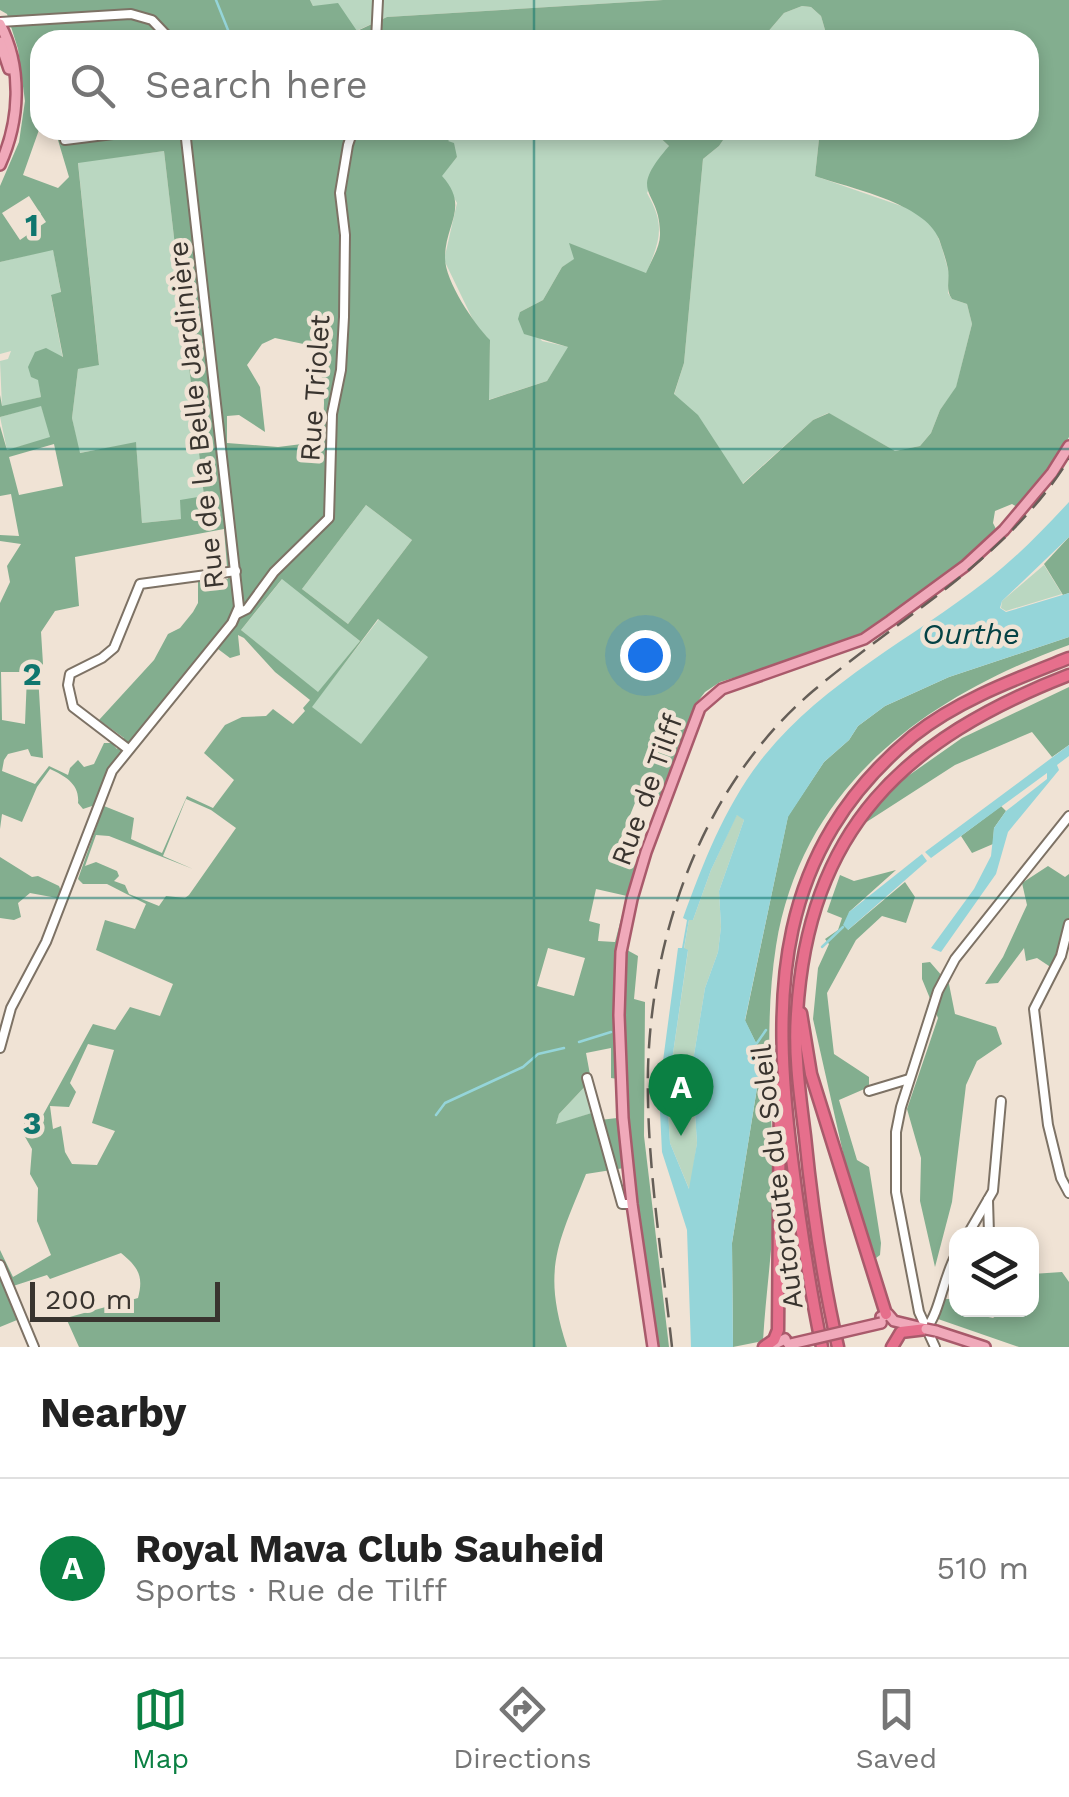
<!DOCTYPE html>
<html lang="en">
<head>
<meta charset="utf-8">
<style>
	body { margin:0; font-family:"Work Sans",sans-serif; background:#f2f2f2; color:#222 }
	.controls { position:absolute; right:30px; bottom:30px; display:grid; overflow:hidden; border-radius:20px; box-shadow:0 5px 15px #0003 }
	.controls button { width:90px; height:90px; display:grid; place-items:center; padding:0; border:0; border-bottom:2px solid #e0e0e0; background:#fff; color:#222; font:50px sans-serif }
	.scale { position:absolute; left:30px; bottom:25px; width:190px; box-sizing:border-box; padding-left:10px; border:5px solid #39342f; border-top:0; font-size:28px; line-height:35px; white-space:nowrap; color:#39342f; -webkit-text-stroke:8px #f0e3d5; paint-order:stroke }
	.you { position:absolute; left:645px; top:655px; width:35px; height:35px; margin:-25px; border:8px solid #fff; border-radius:50%; background:#1a73e8; box-shadow:0 0 0 15px #1a73e833 }
	.badge { display:grid; place-items:center; width:65px; height:65px; border-radius:50%; background:#0b8043; color:#fff; font-size:32px; font-weight:700 }
	.pin { position:absolute; translate:-50% -82px; filter:drop-shadow(0 2px 5px #0008) }
	.pin::after { content:''; position:absolute; top:52px; width:35px; height:30px; background:inherit; clip-path:polygon(0 0,100% 0,50% 100%) }
	.list { margin:0; padding:0; list-style:none }
	h2 { display:flex; justify-content:space-between; align-items:center; height:130px; margin:0; padding:0 40px; font-size:42px }
	h2 small { font-size:32px; font-weight:400; color:#767676 }
	.list li { display:grid; grid-template-columns:65px 1fr auto; gap:30px; align-items:center; box-sizing:border-box; height:180px; padding:0 40px; border-top:2px solid #e0e0e0 }
	.list b { display:block; font-size:38px; white-space:nowrap }
	.list p { margin:0; font-size:32px; white-space:nowrap; color:#767676 }
	.list em { font-size:32px; font-style:normal; color:#767676 }
	.icon { flex:none; width:55px; height:55px; fill:none; stroke:currentColor; stroke-width:2; stroke-linecap:round; stroke-linejoin:round }
	.map { position:relative; flex:none; width:1069px; height:1347px; overflow:hidden }
	.search { position:absolute; background:#fff; box-shadow:0 5px 15px #0003; left:30px; right:30px; top:30px; height:110px; display:flex; align-items:center; gap:25px; box-sizing:border-box; padding:0 35px; border-radius:30px; color:#767676; font-size:38px }
	.sheet { height:310px; background:#fff }
	nav { display:flex; justify-content:space-around; align-items:center; box-sizing:border-box; height:140px; border-top:2px solid #e0e0e0; background:#fff; font-size:28px; color:#767676 }
	nav a { display:grid; justify-items:center; gap:5px }
	nav .on { color:#0b8043 }
	.map>svg:first-child { display:block }
	.green { fill:#bad7c1 }
	.forest { fill:#83ae8f; fill-rule:evenodd }
	.water { fill:#95d5d9; fill-rule:evenodd }
	.lines { fill:none; stroke-linecap:round; stroke-linejoin:round }
	.stream { stroke:#95d5d9; stroke-width:2.5 }
	.minor-casing { stroke:#7d7265; stroke-width:12 }
	.major-casing { stroke:#a95a6b; stroke-width:14 }
	.highway-casing { stroke:#a95a6b; stroke-width:15 }
	.minor { stroke:#fff; stroke-width:8 }
	.major { stroke:#f0a9ba; stroke-width:9 }
	.highway { stroke:#e66f8c; stroke-width:10 }
	.rail { stroke:#655e57; stroke-width:2.5; stroke-dasharray:20 10; stroke-linecap:butt }
	.major-bridge-casing { stroke:#a95a6b; stroke-width:14; stroke-linecap:butt }
	.major-bridge { stroke:#f0a9ba; stroke-width:9 }
	.grid { fill:none; stroke:#0f766e; stroke-width:2.5; stroke-opacity:0.55 }
	.labels { text-anchor:middle; dominant-baseline:central; stroke-width:9; stroke-linejoin:round; paint-order:stroke }
	.street-label { font-size:28px; fill:#39342f; stroke:#f0e3d5 }
	.water-label { font-size:30px; font-style:italic; fill:#044245; stroke:#f0e3d5 }
	.grid-label { font-size:32px; text-anchor:middle; font-weight:bold; fill:#0f766e; stroke:#f0e3d5; stroke-width:9; stroke-linejoin:round; paint-order:stroke }
</style>
</head>
<body>
<div class="map">
<svg width="1069" height="1347" viewBox="0 0 1069 1347">
	<rect width="100%" height="100%" fill="#f0e3d5"/>
	<!-- green -->
	<g class="green">
		<path d="M310,0H663L387,17L356,31L313,6Z"/>
		<path d="M802,6L811,7L821,16L828,40H761L784,13Z"/>
		<path d="M459,130H570L602,134L633,130L654,132L669,146L647,193C666,226 660,240 646,274L570,244L575,259L562,267L543,300L520,312L542,341L569,347L547,381L488,400L490,341L475,324L444,260L457,203L441,176L457,157L447,141Z"/>
		<path d="M730,130H820L815,176L910,209L926,220L936,232L942,248L949,273L948,293L952,299L967,304L972,324L956,388L940,410L931,433L920,446L895,451L828,413L813,420L742,484L674,395L684,363L703,159L719,146Z"/>
		<path d="M164,151L204,496L181,519L142,523L136,443L79,453L72,418L78,369L99,364L78,162Z"/>
		<path d="M53,249L61,293L51,296L63,359L35,352L41,397L2,407L0,361L8,359L11,351L0,354V262Z"/>
		<path d="M41,405L51,438L7,450L0,417Z"/>
		<path d="M366,505L412,540L348,624L302,589Z"/>
		<path d="M1044,565L1062,594L1006,611L1001,608L1002,601Z"/>
		<path d="M283,578L360,641L318,693L241,630Z"/>
		<path d="M379,619L429,657L361,745L311,707Z"/>
		<path d="M737,814L744,820L719,891L721,927L718,952L705,988L692,1067L697,1143L690,1191L670,1143L667,1095L688,951L684,949L689,920H693L711,870Z"/>
		<path d="M591,1080L598,1111L555,1125L559,1114Z"/>
	</g>
	<!-- forest -->
	<g class="forest">
		<path d="M0,0H310L313,6L338,3L357,31L387,17L663,0H1069V437L1050,472L1019,508L1012,504L995,511L993,523L997,531C957,570 911,608 861,635C818,659 766,668 720,682L705,692L695,705L661,800L660,796L639,793L620,840L624,860L636,865L616,944L638,956L634,999L645,1002L644,1136L669,1347H649L624,1168L586,1174C557,1246 542,1270 567,1347H79L66,1318L138,1298C144,1276 138,1267 121,1253L50,1279L47,1275L4,1289L17,1320L0,1327V1250L13,1277L51,1255L37,1221L38,1188L30,1174L32,1149L24,1135V1112L43,1115L93,1024L115,1030L130,1007L160,1016L173,984L96,950L105,920L135,929L146,904L107,884H83L78,879L102,811L92,806L83,809L78,803C80,784 65,776 50,769L37,787L22,822L2,814L0,829V603L10,582L7,566L21,544L0,541V535L19,536L11,494L0,496V426L7,450L50,437L41,406L0,417V395L2,406L41,397L38,380L31,377L28,367L35,352L46,348L63,357L51,295L61,292L53,250L0,262V186L19,142L25,101L18,49L7,14L0,10ZM802,6L811,7L821,16L828,40H1029V130H820L815,176C849,188 925,203 939,239C942,248 946,259 948,269C950,280 945,289 952,299L967,304L972,324L956,387L940,410L931,433L920,446L895,451L829,413L813,420L743,484L698,415L674,394L684,363L703,159L719,146L730,130H633L654,132L669,146C625,197 661,187 660,235C660,247 651,261 646,273L569,243L574,259L562,267L543,300L520,312L518,319L524,334L568,347L547,381L489,400L490,340C474,324 445,281 445,258C445,223 470,207 442,176L457,157L454,143L448,141L459,130L193,133L192,130H55L69,177L58,188L23,175L40,127V40H761L784,13ZM164,151L204,496L180,500L181,519L142,523L136,442L80,453L72,418L78,369L99,365L78,163ZM29,196L46,222L20,240L2,213ZM275,338L313,346C325,377 328,411 318,442L278,447L227,443V416L239,415L265,432L260,387L247,365L262,344ZM54,444L63,486L19,495L9,457ZM366,505L412,540L348,624L302,589ZM224,529L228,579L198,581V603L193,612L180,628L168,634L154,660L99,720L124,738L117,749L112,743H104L94,764L84,767L78,760L70,768L68,775L49,766L35,784L2,771L4,760L8,754L28,749L31,756L43,758L38,675L43,664L41,632L55,611L79,606L75,557ZM282,579L360,641L318,692L241,630ZM378,619L428,657L361,744L312,707ZM238,635L244,638L275,672L310,700L303,708L305,711L293,724L273,709L266,716L242,717L225,725L204,753L234,780L213,808L187,796L162,853L131,839L134,818L104,806C111,758 186,687 218,649L230,658L240,655ZM1,672H25L27,676L25,724L2,720ZM186,799L211,810L236,828L189,895L185,898L166,896L159,906L129,894L125,885L114,881L119,876L117,871L96,862L85,866L96,835L109,836L193,869L163,856ZM596,889L627,896L615,942L598,941L600,924L589,921ZM548,948L585,958L574,996L537,986ZM88,1044L114,1050L92,1123L115,1131L97,1165L72,1164L65,1152L61,1126L53,1129L50,1106L69,1107L76,1092L70,1083ZM611,1048V1078L618,1079L617,1118L600,1120L598,1111L556,1124L559,1114L591,1080L586,1053Z"/>
		<path d="M1069,537V593L1063,595L1044,564Z"/>
		<path d="M1069,637V645C926,697 802,785 776,946C764,1023 771,1104 774,1182C775,1234 766,1288 763,1341L733,1347L732,1243L758,1082L759,1049L745,1021L788,816L824,762L849,740L858,726L885,706L949,677Z"/>
		<path d="M1069,687V745L1052,757L1032,732L955,765L865,823L888,790L962,738Z"/>
		<path d="M1001,806L1006,811L994,828L993,844L972,853L961,836Z"/>
		<path d="M0,857L32,877L38,876L59,886L61,891L57,898L30,893L18,903L21,917L14,920L0,918Z"/>
		<path d="M1048,866L1065,877L1069,874V924L1055,970L1037,958L1026,961L1024,948L998,983L985,984L1003,957L1027,905L1022,883Z"/>
		<path d="M896,870L849,912L848,930L905,882L915,897L906,923L882,916L856,940L827,993L834,1054L869,1077V1087L839,1100L857,1160L869,1167L881,1243L880,1255L876,1258L848,1175L813,1019L818,968L829,944L825,939L838,930L842,918L827,912L840,875L854,881Z"/>
		<path d="M930,962L949,984L955,1014L996,1027L1002,1044L977,1061L966,1085L952,1202L935,1267L920,1201L921,1158L907,1109L938,1018L922,979V963Z"/>
		<path d="M1062,1272L1069,1282V1347H1019L938,1319L943,1299H952L956,1310L993,1318L1004,1310H1032V1274Z"/>
	</g>
	<!-- water -->
	<g class="water">
		<path d="M1069,502V537L1002,601L1000,608L1006,612L1069,593V637L949,677L885,706L858,726L849,740L824,762L788,817L745,1020L759,1049L758,1082L732,1243L733,1347H691L687,1230L662,1152L659,1091L678,948H682L687,920L683,918C704,861 726,803 765,755C824,682 913,638 986,581C1016,558 1043,530 1069,502ZM737,815L744,820L719,891L721,927L718,952L705,988L692,1067L697,1143L689,1189L670,1143L667,1095L688,950L684,948L689,920H693L711,870Z"/>
		<path d="M1069,745V756L1057,765L1059,770L1008,832L996,874L941,952L931,948L974,889L991,856L994,828L1006,811L1047,779V773L931,858L925,852Z"/>
		<path d="M922,854L927,861L848,930L843,925L849,912Z"/>
	</g>
	<g class="lines">
		<!-- stream -->
		<g class="stream">
			<path d="M216,0L232,40"/>
			<path d="M822,947L843,927"/>
			<path d="M579,1042L611,1032"/>
			<path d="M757,1043L766,1030"/>
			<path d="M436,1115L445,1103L523,1067L538,1054L564,1048"/>
		</g>
		<!-- minor casing -->
		<g class="minor-casing">
			<g id="minor">
				<path d="M0,22L131,14L152,20L171,40"/>
				<path d="M376,40L378,0"/>
				<path d="M65,140L145,130"/>
				<path d="M237,614L247,609L274,572L329,518L332,414L341,370L344,317L345,235L340,193L348,145L353,130"/>
				<path d="M128,749L73,707L68,685L70,674L102,658L114,648L140,584L236,571"/>
				<path d="M1069,924L1061,956L1034,1009L1048,1125L1061,1178L1069,1193"/>
				<path d="M0,1048L11,1008L46,942L112,771L232,623L239,607L185,130"/>
				<path d="M587,1078L622,1204H632"/>
				<path d="M869,1091L909,1079"/>
				<path d="M988,1200L989,1234"/>
				<path d="M968,1234L993,1191L1001,1101"/>
				<path d="M0,1265L34,1347"/>
				<path d="M926,1329C940,1312 943,1278 956,1255"/>
				<path d="M935,1347L919,1312L896,1192V1132L901,1107L938,991L955,959L1069,816"/>
			</g>
		</g>
		<!-- major casing -->
		<g class="major-casing">
			<g id="major">
				<path d="M0,24C23,68 20,121 0,165"/>
				<path d="M0,42L9,69"/>
				<path d="M881,1323V1317L888,1314L894,1321L923,1328"/>
				<path d="M936,1331L985,1347"/>
				<path d="M653,1347L632,1204L623,1118L619,1015L621,952L632,899L646,852L700,708L722,689L864,639L890,621L965,566L1004,530L1052,473L1069,446"/>
				<path d="M769,1347L785,1339L791,1347"/>
			</g>
		</g>
		<!-- highway casing -->
		<g class="highway-casing">
			<g id="highway">
				<path d="M801,1013L811,1074L886,1314"/>
				<path d="M764,1347L774,1340L778,1330L780,1088"/>
				<path d="M822,1347C809,1285 800,1223 792,1159C771,995 774,851 913,736C958,700 1016,679 1069,658"/>
				<path d="M838,1347C822,1277 812,1207 805,1136C800,1096 794,1055 797,1014C808,829 904,739 1069,675"/>
				<path d="M892,1347L901,1332L926,1329"/>
			</g>
		</g>
		<!-- minor -->
		<use href="#minor" class="minor"/>
		<!-- major -->
		<use href="#major" class="major"/>
		<!-- highway -->
		<use href="#highway" class="highway"/>
		<!-- rail -->
		<g class="rail">
			<path d="M643,779L664,785"/>
			<path d="M672,1347C662,1255 646,1161 648,1068C652,929 705,783 813,691C902,616 1006,560 1069,459"/>
		</g>
		<!-- major-bridge casing -->
		<g class="major-bridge-casing">
			<g id="major-bridge">
				<path d="M926,1329L936,1331"/>
				<path d="M791,1344L881,1323"/>
			</g>
		</g>
		<!-- major-bridge -->
		<use href="#major-bridge" class="major-bridge"/>
	</g>
	<!-- grid -->
	<path class="grid" d="M534,0V40M534,130V1347M0,449H1069M0,898H1069"/>
	<g class="labels">
		<!-- street labels -->
		<g class="street-label">
			<text transform="translate(315 388) rotate(-86)">Rue Triolet</text>
			<text transform="translate(196 415) rotate(-96)">Rue de la Belle Jardinière</text>
			<text transform="translate(647 790) rotate(-70)">Rue de Tilff</text>
			<text transform="translate(777 1177) rotate(-97)">Autoroute du Soleil</text>
		</g>
		<!-- water labels -->
		<g class="water-label">
			<text x="971" y="633">Ourthe</text>
		</g>
	</g>
	<g class="grid-label">
		<text x="32" y="236">1</text>
		<text x="32" y="685">2</text>
		<text x="32" y="1134">3</text>
	</g>
</svg>
<div class="controls">
<button><svg class="icon" aria-label="layers" viewBox="0 0 24 24"><path d="M12 4l9 5-9 5-9-5zM3 14l9 5 9-5"/></svg></button>
</div>
<div class="scale">200 m</div>
<div class="you"></div>
<div class="pin badge" style="left:681px;top:1136px">A</div>
<div class="search"><svg class="icon" aria-label="search" viewBox="0 0 24 24"><circle cx="10" cy="10" r="6"/><path d="M15 15l6 6"/></svg>Search here</div>
</div>
<section class="sheet">
<h2>Nearby<small></small></h2>
<ul class="list">
<li><span class="badge">A</span><div><b>Royal Mava Club Sauheid</b><p>Sports · Rue de Tilff</p></div><em>510 m</em></li>
</ul>
</section>
<nav>
<a class="on"><svg class="icon" aria-label="map" viewBox="0 0 24 24"><path d="M3 6l6-2 6 2 6-2v14l-6 2-6-2-6 2zM9 4v14M15 6v14"/></svg>Map</a>
<a><svg class="icon" aria-label="directions" viewBox="0 0 24 24"><path d="M12 3l9 9-9 9-9-9zM9 14v-3h6M13 9l2 2-2 2"/></svg>Directions</a>
<a><svg class="icon" aria-label="saved" viewBox="0 0 24 24"><path d="M7 4h10v16l-5-4-5 4z"/></svg>Saved</a>
</nav>
</body>
</html>
